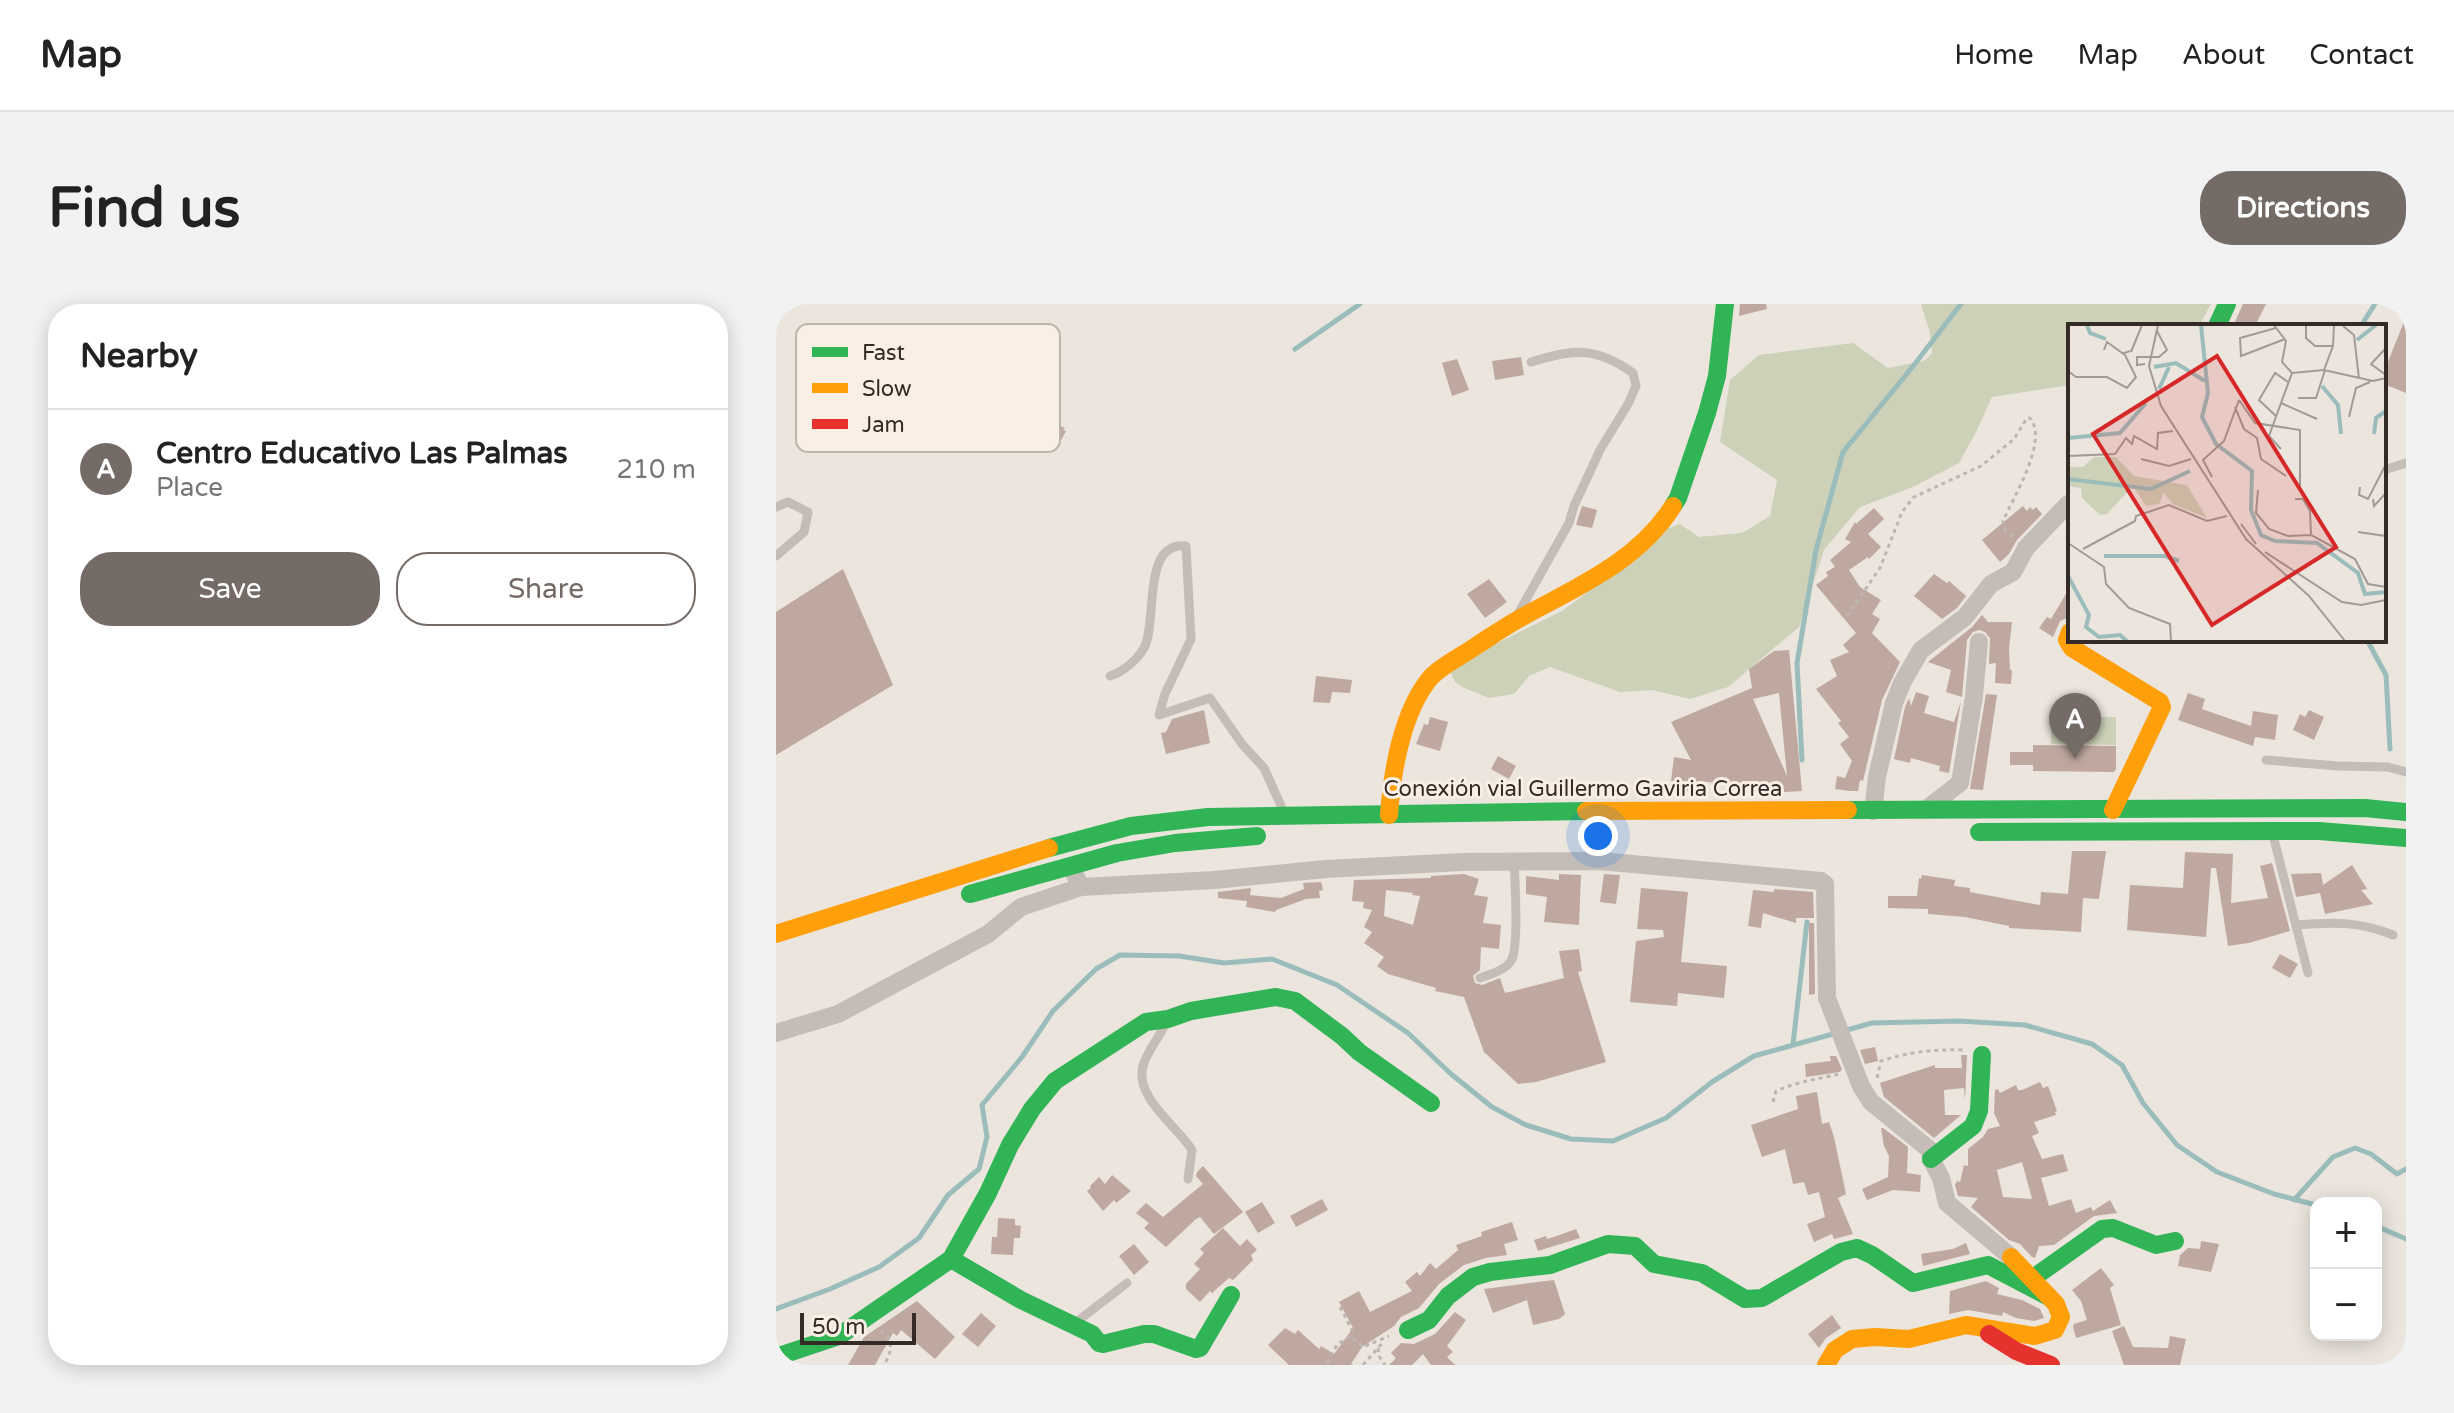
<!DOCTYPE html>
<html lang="en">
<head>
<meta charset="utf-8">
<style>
	body { margin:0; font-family:"Varela Round",sans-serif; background:#f2f2f2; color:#222 }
	.controls { position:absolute; right:24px; bottom:24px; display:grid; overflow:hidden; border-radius:16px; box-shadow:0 4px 20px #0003 }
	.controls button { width:72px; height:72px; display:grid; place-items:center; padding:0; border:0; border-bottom:2px solid #e0e0e0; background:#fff; color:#222; font:40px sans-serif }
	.scale { position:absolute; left:24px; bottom:20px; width:116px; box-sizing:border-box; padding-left:8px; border:4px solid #342a26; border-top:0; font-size:22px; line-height:28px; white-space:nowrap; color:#342a26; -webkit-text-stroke:6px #f9efe4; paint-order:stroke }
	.you { position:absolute; left:822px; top:532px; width:28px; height:28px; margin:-20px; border:6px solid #fff; border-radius:50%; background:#1a73e8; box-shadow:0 0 0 12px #1a73e833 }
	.badge { display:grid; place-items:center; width:52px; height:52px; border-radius:50%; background:#746b66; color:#fff; font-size:26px; font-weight:700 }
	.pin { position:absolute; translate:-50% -66px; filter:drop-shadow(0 2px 4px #0008) }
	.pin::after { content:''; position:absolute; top:42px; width:28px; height:24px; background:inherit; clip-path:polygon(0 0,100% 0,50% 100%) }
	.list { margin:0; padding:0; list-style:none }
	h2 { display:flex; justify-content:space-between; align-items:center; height:104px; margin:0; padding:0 32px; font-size:34px }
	h2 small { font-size:26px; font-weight:400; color:#767676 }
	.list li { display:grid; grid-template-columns:52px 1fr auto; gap:24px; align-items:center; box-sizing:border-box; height:120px; padding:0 32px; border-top:2px solid #e0e0e0 }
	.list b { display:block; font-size:30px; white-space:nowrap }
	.list p { margin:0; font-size:26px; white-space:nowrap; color:#767676 }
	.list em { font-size:26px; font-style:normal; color:#767676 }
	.actions { display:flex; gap:16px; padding:24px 32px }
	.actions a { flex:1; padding:18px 0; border:2px solid #746b66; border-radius:32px; text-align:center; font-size:28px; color:#746b66 }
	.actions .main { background:#746b66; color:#fff }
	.map { position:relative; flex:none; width:1630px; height:1061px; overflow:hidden; border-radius:32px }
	header { display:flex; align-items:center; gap:48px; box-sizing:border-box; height:112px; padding:0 40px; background:#fff; border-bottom:2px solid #e0e0e0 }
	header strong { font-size:38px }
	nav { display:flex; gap:44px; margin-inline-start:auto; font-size:28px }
	.intro { display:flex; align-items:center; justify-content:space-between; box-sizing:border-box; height:192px; padding:0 48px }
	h1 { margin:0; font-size:56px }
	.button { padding:20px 36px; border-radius:32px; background:#746b66; color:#fff; font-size:28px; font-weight:700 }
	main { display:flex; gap:48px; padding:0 48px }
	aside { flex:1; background:#fff; border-radius:32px; box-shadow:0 4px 20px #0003 }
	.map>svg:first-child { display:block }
	.green { fill:#ccd1b8 }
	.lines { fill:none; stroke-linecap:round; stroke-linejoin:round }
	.stream { stroke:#9abdbc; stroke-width:5 }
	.building { fill:#bfa89f; fill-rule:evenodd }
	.path { stroke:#bdb6b0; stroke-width:3; stroke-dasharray:4 4; stroke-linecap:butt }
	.lane { stroke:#c4bdb7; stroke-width:9 }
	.street { stroke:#c4bdb7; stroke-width:18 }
	.fast { stroke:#30b455; stroke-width:18 }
	.slow { stroke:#ff9f0a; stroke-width:18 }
	.jam { stroke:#e5322d; stroke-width:18 }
	.labels { text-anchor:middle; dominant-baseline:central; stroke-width:6; stroke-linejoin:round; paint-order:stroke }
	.street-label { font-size:22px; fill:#342a26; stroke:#f9efe4 }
	.inset-river { fill:none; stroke:#9abdbc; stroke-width:4 }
	.inset-road { fill:none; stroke:#a29a94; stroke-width:2 }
	.view { fill:#d62828; fill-opacity:0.15; stroke:#d62828; stroke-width:4 }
	.inset-edge { fill:none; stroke:#342a26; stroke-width:4 }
	.key { fill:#f9efe4; stroke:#beb4ab; stroke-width:2 }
	.key-label { font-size:22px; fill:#342a26 }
</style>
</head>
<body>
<header>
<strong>Map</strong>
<nav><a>Home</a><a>Map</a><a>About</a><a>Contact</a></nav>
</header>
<div class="intro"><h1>Find us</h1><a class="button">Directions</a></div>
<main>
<aside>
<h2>Nearby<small></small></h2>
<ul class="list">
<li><span class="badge">A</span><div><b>Centro Educativo Las Palmas</b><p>Place</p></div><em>210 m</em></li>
</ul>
<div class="actions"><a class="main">Save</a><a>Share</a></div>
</aside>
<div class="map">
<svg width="1630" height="1061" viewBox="0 0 1630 1061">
	<rect width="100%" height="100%" fill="#ebe5de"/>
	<!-- green -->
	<g class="green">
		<path d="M1145,0H1435L1423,22H1294V81L1216,93L1199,130L1183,159L1139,182L1084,203L1048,246L1023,323L952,383L914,395L876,386L844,388L774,363L753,372L738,390L713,394L688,384L679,378L674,367L683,358L786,307L867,248L890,225L904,220L923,233L966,229L994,212L1001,176L944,138L954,76L983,51L1077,39L1112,64L1148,57L1156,49L1154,29Z"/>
		<path d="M1275,413H1340V441L1275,440Z"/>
	</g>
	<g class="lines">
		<!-- stream -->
		<g class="stream">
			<path d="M1585,22L1599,0"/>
			<path d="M519,45L584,0"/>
			<path d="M1591,336L1610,371L1614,445"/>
			<path d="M1026,456L1021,359L1040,246L1067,148L1138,61L1185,0"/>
			<path d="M1017,740L1031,618"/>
			<path d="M1518,896L1557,853L1579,844L1595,850L1621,870L1630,865"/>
			<path d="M1600,922L1630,935"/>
			<path d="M0,1005L54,985L103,963L143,934L172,891L203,865L211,833L206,801L246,753L277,707L320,665L344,651L403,652L448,659L496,655L561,681L632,729L675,770L716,803L750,821L795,835L837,837L890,814L936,778L978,752L1096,719L1183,717L1249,721L1316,740L1346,761L1367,799L1401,841L1441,868L1498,890L1540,901"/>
		</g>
	</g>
	<!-- building -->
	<g class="building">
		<path d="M964,0H990L991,5L963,12Z"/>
		<path d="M1467,0H1490L1479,22H1457Z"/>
		<path d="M1629,15H1630V89L1608,80V68Z"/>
		<path d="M745,53L748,71L719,76L716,57Z"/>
		<path d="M681,55L693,86L676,92L666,59Z"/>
		<path d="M272,117L289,124L287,126L290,127L283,140L264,130Z"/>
		<path d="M806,202L821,206L816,224L800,221Z"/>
		<path d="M1247,202L1251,207L1254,203L1257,206L1260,203L1266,210L1241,236L1233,250L1224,258L1206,236Z"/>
		<path d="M1098,204L1108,215L1092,230L1105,243L1093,255L1092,253L1073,266L1084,283L1105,296L1096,310L1104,315L1096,329L1124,358L1106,396L1087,477L1084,476L1082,487H1074L1059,485L1061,472L1069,474L1076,457L1064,440L1073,433L1062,419L1065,417L1040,385L1061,372L1054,356L1073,348L1067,341L1080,329L1040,281L1052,272L1050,268L1059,263L1054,256L1075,238L1069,235L1079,218L1080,220Z"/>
		<path d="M67,265L117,381L0,451V308Z"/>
		<path d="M1158,270L1171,279L1173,277L1190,292L1181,304L1166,315L1138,292Z"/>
		<path d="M713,275L731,298L709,314L691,290Z"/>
		<path d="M1294,283V313L1284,317L1277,333L1263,324L1271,313L1275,315Z"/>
		<path d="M1206,311L1212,318H1236L1233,344L1234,366H1236L1235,380L1219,379L1220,359L1213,360L1214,334L1209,328L1203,326L1197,328L1191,336L1186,393L1170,388L1175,366L1152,358L1196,323Z"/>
		<path d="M1013,346L1026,487L1008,488V486L922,477L921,488H902L904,477H895L898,453L915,456L895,418L976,384L973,365L998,347ZM1003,389L1011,472L977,395Z"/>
		<path d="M540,372L576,376L574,389L556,388L554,399L537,398Z"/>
		<path d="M1140,388L1153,392L1148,409L1178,418L1185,397L1173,469L1163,467L1164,462L1135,454L1134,459L1118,455L1129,403L1133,394L1135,402Z"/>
		<path d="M1412,389L1429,395L1426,405L1475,422L1477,407L1502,411L1499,436L1479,433L1477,442L1402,416Z"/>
		<path d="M1210,390L1221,391L1207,486L1194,485Z"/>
		<path d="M428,406L434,439L390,450L385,429L390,428L396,415Z"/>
		<path d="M1533,406L1548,413L1538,436L1517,426L1524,410L1529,413Z"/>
		<path d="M654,413L672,418L664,447L640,440L648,420L652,421Z"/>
		<path d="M1257,441L1340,442V465L1338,468L1257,467V461H1234V448H1257Z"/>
		<path d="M722,452L740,462L733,475L715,465Z"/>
		<path d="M1296,547H1330L1323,595L1307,594L1305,628L1233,624V622L1189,613L1152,610V605L1112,604V592H1141L1143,574L1145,575L1146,571L1179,576L1178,582L1194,584V588L1264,601L1265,588L1292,590Z"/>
		<path d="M1409,548L1457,550L1455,599L1492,594L1484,562L1496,559L1514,627L1473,639L1452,642L1440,564H1435L1430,633L1351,626L1354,581L1407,584Z"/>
		<path d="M1576,561L1591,585L1585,586L1597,600L1549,610L1544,589L1520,593L1515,570L1545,569L1547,581Z"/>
		<path d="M688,570L703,575L698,591L712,593L707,619L725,621L723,645L705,643L704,666L697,672L699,679L706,681L724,674L729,689L788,674L783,647L803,645L806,667L802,668L830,758L760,778L742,780L708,748L688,693L659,687L660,684L612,670L601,662L608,653L588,639L596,628L588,623L596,606L587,604L588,598L576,597L578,576L655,574V572ZM610,586L637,589L636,591L644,592L637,621L608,612Z"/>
		<path d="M783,570L805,571L803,621L768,618L771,593L750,590V572L783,576Z"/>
		<path d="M828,570L844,571L840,600L824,598Z"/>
		<path d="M545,578L547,586L543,587L544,594L530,595L500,606L499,608L470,603L471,597L442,594V588L475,584L474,591L505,594L528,585L527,579Z"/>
		<path d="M865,584L912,588L905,658L951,662L948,694L902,689L901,702L854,698L860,637L888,633L887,626L861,625Z"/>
		<path d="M998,585L1037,588L1038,614H1020V619L987,609L985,624L972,622L977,586L998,588Z"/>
		<path d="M1033,619H1038L1039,690L1033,691Z"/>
		<path d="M1504,650L1522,660L1514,674L1496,664Z"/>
		<path d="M1099,743L1102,757L1089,760L1084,746Z"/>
		<path d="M1185,751H1191L1189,796L1188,784L1168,786L1169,811H1185L1158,834L1108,793L1104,779L1159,761V764H1186Z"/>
		<path d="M1054,752H1060L1066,765L1064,768L1030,773L1029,760L1055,757Z"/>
		<path d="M1264,778L1267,784L1272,782L1281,807L1279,808L1280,811L1258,818L1263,829L1256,832L1266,855L1287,850L1292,867L1265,874L1273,902L1295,895L1300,909L1315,903L1317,907L1334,896L1341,909L1318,912L1278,941L1263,942L1259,954L1256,953L1244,940L1233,936L1195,903L1202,894L1182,892L1179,881L1181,877L1184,878L1188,861L1192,862V845L1207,833L1212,825L1224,822L1218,809L1219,786L1222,785L1224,789L1240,781L1242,786H1246ZM1246,858L1256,895L1227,893L1221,866Z"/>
		<path d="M1041,788L1046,820L1053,818L1058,833L1070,890L1062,894L1077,930L1058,935L1056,930L1038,938L1031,920L1049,913L1043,888L1032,891L1028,878L1017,880L1009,845L986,853L975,821L1022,805L1020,792Z"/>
		<path d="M1105,824H1107L1132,843L1131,869L1145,871L1144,888L1117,886L1091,896L1086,885L1112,873L1113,852L1108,842Z"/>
		<path d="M427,862L467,908L438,930L424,913L420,915L390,943L368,924L373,919L360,909L370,899L387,913L427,880L420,872L421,868Z"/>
		<path d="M336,871L355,887L340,899L338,896L327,907L311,887L315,884L314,882L323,873L329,880Z"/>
		<path d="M546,895L552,906L520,923L514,912Z"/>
		<path d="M486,898L499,919L482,929L469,908Z"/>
		<path d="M222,914L239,915V921L245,922L244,934H238L237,951L215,950L216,933H221Z"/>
		<path d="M736,918L742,936L728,940L731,951L710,954L688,961L663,980L643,1004L625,1013L618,1022L586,1043L575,1060L578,1061H513L492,1041L509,1024L519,1030L522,1026L543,1045L545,1042L558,1050L577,1024L563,998L583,987L594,1008L636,987L629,978L641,968L644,972L654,959L660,965L682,946L680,941L706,932L705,928Z"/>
		<path d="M447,924L464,942L471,935L481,946L475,951L477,956L457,976L453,974L436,989L434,987L424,998L410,985V980L424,965L418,960L428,949L424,945Z"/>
		<path d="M800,925L804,934L762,947L758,936L770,932L771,935L778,933Z"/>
		<path d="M1425,937L1443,940L1435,968L1402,962L1404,951L1412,944L1424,945Z"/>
		<path d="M1190,939L1194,950L1147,962L1145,950L1177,945Z"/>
		<path d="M358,940L373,958L358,971L343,952Z"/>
		<path d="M1325,964L1338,981L1334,984L1345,1021L1300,1034L1297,1023L1298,1020L1311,1016L1305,997L1296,986Z"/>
		<path d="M778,976L789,1010L783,1015L757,1021L751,996L717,1009L708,985Z"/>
		<path d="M1210,977L1223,984L1221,990L1246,996L1264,1005L1268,1014L1258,1017L1240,1014L1227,1008L1226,1012L1192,1006L1173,1010L1174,987Z"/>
		<path d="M141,997L179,1033L159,1055L125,1026L121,1032L117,1029L99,1061H72L88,1033Z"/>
		<path d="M679,1008L690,1016L671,1042L677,1048L671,1053L679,1061H655L647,1050L636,1061H613L620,1054L615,1049L625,1039L638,1040L659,1030Z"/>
		<path d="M205,1009L220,1022L202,1043L186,1030Z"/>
		<path d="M1056,1011L1065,1024L1050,1034L1043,1044L1032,1030Z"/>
		<path d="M1348,1022L1357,1043L1392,1044L1394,1032L1410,1035L1404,1061H1348L1336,1027Z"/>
	</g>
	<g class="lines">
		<!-- path -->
		<g class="path">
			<path d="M1071,312L1104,264L1126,208L1138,193L1205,162L1238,135L1251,114H1254C1273,136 1237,194 1227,217L1229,226L1238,234"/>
			<path d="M1101,774L1105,757C1132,748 1158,745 1187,746"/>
			<path d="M997,798L1000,787C1021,778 1041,775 1064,770"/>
			<path d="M564,1003L576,1026V1033"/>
			<path d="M105,1026C118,1037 116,1048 108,1061"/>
			<path d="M602,1044L603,1052L609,1061"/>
			<path d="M551,1059L561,1041L574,1032L587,1043L613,1032"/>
			<path d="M587,1061L608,1037"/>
		</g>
		<!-- lane -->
		<g class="lane">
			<path d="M1608,166L1630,159"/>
			<path d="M0,203L12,198L32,208L28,228L0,252"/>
			<path d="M742,310L793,219L798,202L824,146L852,100L860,82L857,69C819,42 797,45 755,58"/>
			<path d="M334,372C347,368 361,356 368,344C382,318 365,237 410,242L415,335L389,390L383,411L434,394L466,440L488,464L506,504"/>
			<path d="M1490,456L1562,462L1612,463L1630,468"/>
			<path d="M1498,535L1532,669"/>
			<path d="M1520,621C1556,618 1582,617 1617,631"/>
			<path d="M704,674C715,670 731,666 736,655C743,639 739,578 738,558"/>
			<path d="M390,718C384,733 371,747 367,762C358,793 402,823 416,846L412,875"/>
			<path d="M299,1019L351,979"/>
		</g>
		<!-- street -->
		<g class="street">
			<path d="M1153,503L1184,479L1198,392L1203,338"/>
			<path d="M1097,507L1101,473L1118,399L1127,377L1145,346L1189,313L1215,280L1237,268L1250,244L1292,200"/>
			<path d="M305,583L438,576L550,565L686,558L823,557L1045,577L1049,580L1051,694L1085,782L1095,798L1154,846L1155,855L1165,874L1171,899L1235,953"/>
			<path d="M0,729L62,710L212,630L245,603L305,583L299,571"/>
		</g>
		<!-- fast -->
		<g class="fast">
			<path d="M1441,22L1451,0"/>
			<path d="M897,202L902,194L931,109L941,72L949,0"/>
			<path d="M1072,506L1589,504L1630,508"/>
			<path d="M1203,528L1543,527L1630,534"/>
			<path d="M273,544L355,522L432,513L810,507"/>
			<path d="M194,590L341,549L399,539L481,532"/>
			<path d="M1155,855L1197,822L1203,807L1206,751"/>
			<path d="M175,955L212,889L234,841L256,805L279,777L370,718L392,715L415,707L500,693L519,697L566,732L583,748L655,799"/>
			<path d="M1257,974L1326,925L1337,924L1380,941L1399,937"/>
			<path d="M632,1026L653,1016L672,992L697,973L714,968L774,961L832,940L859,942L878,960L926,969L969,995L986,994L1065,948L1081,944L1096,951L1137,979L1212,961L1273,993"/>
			<path d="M0,1053L63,1032L175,955L245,996L316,1030L323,1039L327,1040L368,1030H378L420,1045L424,1044L455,991"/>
		</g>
		<!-- slow -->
		<g class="slow">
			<path d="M1294,328L1291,336L1296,344L1384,398L1386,403L1337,506"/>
			<path d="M810,507L1072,506"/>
			<path d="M613,511C616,468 626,407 655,373C666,361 686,352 700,342C714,333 727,324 741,316C798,284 861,259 897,202"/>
			<path d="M0,630L273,544"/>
			<path d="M1050,1061L1059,1046L1076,1035L1099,1033L1133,1035L1190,1021L1259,1032L1279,1026L1285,1013L1280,1000L1235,953"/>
		</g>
		<!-- jam -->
		<path class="jam" d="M1213,1030L1240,1047L1275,1061"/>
	</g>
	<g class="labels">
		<!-- street labels -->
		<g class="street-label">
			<text x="807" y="485">Conexión vial Guillermo Gaviria Correa</text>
		</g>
	</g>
	<!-- overview -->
	<g transform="translate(1292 20)">
		<rect width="318" height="318" fill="#ebe5de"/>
		<path d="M26,133H48L66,152L119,161L139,194L105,180L96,169L91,180L78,182L65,162L39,190L32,191L14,174L13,164L0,162V143H15Z" fill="#ccd1b8"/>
		<path class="inset-river" d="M19,1L22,9L38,15M133,1L140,69L134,93L148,120L184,147L183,186L193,211L207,217L249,219L290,249L297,270L318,268M289,16L308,1M86,43L108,39L137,57M254,62L270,81L273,110M91,65L101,43M306,110L308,94L318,87M0,114L52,109L78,79M0,155L83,165L122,147M36,232H97L111,237M0,252L21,291L18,303L31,313L52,311L59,317"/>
		<path class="inset-road" d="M90,1L81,42L93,82L178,215L241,272L277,317M206,1L218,17L214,38L224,49L256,46L305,57L318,54M238,1V14L247,22H265M317,1V25L303,40L318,51M275,2L286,11L291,55M208,4L172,14L173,32L217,15M36,26L39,18L57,31M63,28L74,1M77,40L69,41V33H91L99,26L89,7M256,46L265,22L266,1M0,47L8,53H39L59,64L68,53L56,29L62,27M230,74H248L257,46M171,76L187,99L232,106V164M213,79L249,95M167,83L176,105L189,114L193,135L218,152M209,93L191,76L207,49L220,58M281,93L288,64L302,58M213,125L201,112L224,49M0,132L47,130L58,114L64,120L66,112L89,125L90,109L105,107M73,135L101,142L123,135M144,153L135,136L156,117L171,76M292,163L291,171L300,175L318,140M190,166L188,189L201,205L220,212L243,211M227,175H235L242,187L243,211L287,235L300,260L318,263M305,175L306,182L318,169M173,200L188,220M290,208L318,212M0,219L36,243L38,260L61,284L102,300L103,317M15,225L67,197L68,192L101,181L139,197L159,192M197,228L274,278L293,281L318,276"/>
		<path class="view" d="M149,32L268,223L144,301L25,110Z"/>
		<rect width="318" height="318" class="inset-edge"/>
	</g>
	<!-- legend -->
	<rect x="20" y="20" width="264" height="128" rx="12" class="key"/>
	<rect x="36" y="43" width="36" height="10" fill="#30b455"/>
	<rect x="36" y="79" width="36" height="10" fill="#ff9f0a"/>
	<rect x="36" y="115" width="36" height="10" fill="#e5322d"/>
	<g class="key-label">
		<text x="86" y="56">Fast</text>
		<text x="86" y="92">Slow</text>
		<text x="86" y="128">Jam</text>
	</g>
</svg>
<div class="controls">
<button>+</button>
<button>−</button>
</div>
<div class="scale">50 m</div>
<div class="you"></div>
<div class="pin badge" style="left:1299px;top:455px">A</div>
</div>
</main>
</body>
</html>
